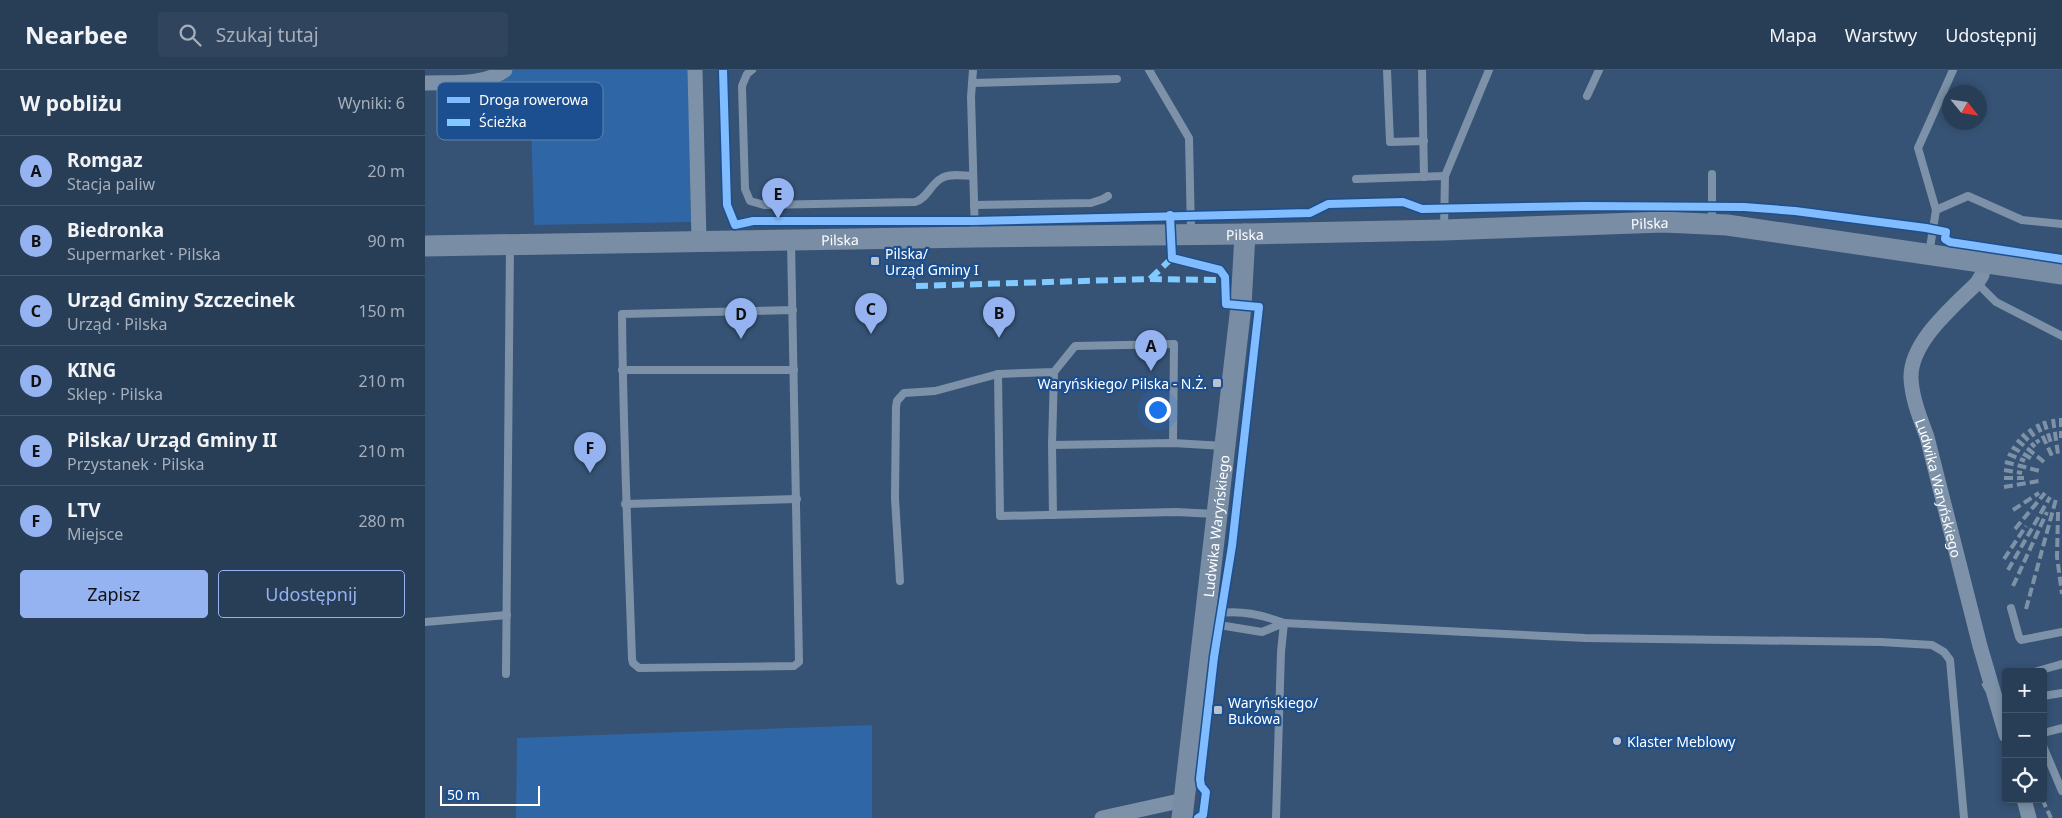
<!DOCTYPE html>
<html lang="pl">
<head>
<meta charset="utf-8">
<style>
	body { margin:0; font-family:"Noto Sans",sans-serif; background:#30455d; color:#f1f3f6 }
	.controls { position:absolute; right:15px; bottom:15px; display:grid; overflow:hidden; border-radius:5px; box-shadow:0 2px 8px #0003 }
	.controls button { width:45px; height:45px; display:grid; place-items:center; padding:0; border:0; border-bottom:1px solid #44576d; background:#283e57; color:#f1f3f6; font:25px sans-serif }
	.compass { position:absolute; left:1517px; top:15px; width:45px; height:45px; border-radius:50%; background:#283e57; box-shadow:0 2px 8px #0003; rotate:120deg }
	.scale { position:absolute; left:15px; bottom:12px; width:100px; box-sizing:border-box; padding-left:5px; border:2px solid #fff; border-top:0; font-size:14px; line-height:18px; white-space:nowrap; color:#fff; -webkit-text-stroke:4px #1b4f8f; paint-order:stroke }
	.you { position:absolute; left:732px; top:339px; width:18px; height:18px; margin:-12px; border:4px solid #fff; border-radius:50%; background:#1a73e8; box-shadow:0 0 0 8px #1a73e833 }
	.badge { display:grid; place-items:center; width:32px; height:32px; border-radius:50%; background:#95b2f1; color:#111; font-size:16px; font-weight:700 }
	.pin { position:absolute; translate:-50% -41px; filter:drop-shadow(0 1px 2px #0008) }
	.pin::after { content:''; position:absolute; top:26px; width:18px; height:15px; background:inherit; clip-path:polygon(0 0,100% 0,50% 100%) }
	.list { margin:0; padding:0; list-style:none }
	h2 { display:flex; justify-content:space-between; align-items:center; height:65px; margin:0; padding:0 20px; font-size:21px }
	h2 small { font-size:16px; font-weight:400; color:#a5aeba }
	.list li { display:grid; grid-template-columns:32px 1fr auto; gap:15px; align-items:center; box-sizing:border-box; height:70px; padding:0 20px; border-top:1px solid #44576d }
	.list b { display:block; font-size:19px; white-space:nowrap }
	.list p { margin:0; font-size:16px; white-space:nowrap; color:#a5aeba }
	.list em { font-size:16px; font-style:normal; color:#a5aeba }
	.actions { display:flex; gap:10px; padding:15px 20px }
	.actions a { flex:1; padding:11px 0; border:1px solid #95b2f1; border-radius:5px; text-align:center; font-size:18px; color:#95b2f1 }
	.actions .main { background:#95b2f1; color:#111 }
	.icon { flex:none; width:28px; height:28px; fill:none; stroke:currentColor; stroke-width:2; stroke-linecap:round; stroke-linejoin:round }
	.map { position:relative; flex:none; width:1637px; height:748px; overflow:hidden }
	header { display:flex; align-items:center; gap:30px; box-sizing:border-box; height:70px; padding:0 25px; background:#283e57; border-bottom:1px solid #44576d }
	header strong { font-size:24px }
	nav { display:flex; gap:28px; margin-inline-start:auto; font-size:18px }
	.search { width:350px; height:45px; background:#30455d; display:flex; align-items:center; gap:12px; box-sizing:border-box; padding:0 18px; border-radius:5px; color:#a5aeba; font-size:19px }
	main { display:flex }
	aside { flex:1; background:#283e57 }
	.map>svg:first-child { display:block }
	.green { fill:#2f66a5 }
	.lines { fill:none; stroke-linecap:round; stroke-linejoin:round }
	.lane { stroke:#7d92a8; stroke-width:8 }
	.street { stroke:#7d92a8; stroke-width:15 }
	.secondary { stroke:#798da4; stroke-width:21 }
	.rail { stroke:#7e92a7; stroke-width:4; stroke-dasharray:9 4; stroke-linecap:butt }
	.quiet { stroke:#80caff; stroke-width:6; stroke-dasharray:12 6; stroke-linecap:butt }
	.cycleway-casing { stroke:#1b4f8f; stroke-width:11 }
	.cycleway { stroke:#80bcff; stroke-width:8 }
	.poi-dot { fill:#b9c2ce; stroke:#1b4f8f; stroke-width:2 }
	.labels { text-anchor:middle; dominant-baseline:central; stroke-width:4.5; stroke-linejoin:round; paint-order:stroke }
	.street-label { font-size:14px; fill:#fff; stroke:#1b4f8f }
	.poi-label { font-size:14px; fill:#fff; stroke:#1b4f8f; text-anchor:start }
	.key { fill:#1b4f8f; stroke:#5f84b1; stroke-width:1 }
	.key-label { font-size:14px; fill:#fff }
</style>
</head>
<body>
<header>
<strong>Nearbee</strong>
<div class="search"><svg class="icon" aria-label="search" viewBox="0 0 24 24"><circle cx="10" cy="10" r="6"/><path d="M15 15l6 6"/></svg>Szukaj tutaj</div>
<nav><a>Mapa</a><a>Warstwy</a><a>Udostępnij</a></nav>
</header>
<main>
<aside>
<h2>W pobliżu<small>Wyniki: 6</small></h2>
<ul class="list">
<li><span class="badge">A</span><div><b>Romgaz</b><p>Stacja paliw</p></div><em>20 m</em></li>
<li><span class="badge">B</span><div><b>Biedronka</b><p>Supermarket · Pilska</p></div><em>90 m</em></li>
<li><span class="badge">C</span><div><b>Urząd Gminy Szczecinek</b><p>Urząd · Pilska</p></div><em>150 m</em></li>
<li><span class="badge">D</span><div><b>KING</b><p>Sklep · Pilska</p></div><em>210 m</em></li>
<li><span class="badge">E</span><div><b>Pilska/ Urząd Gminy II</b><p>Przystanek · Pilska</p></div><em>210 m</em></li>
<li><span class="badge">F</span><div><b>LTV</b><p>Miejsce</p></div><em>280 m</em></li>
</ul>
<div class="actions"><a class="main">Zapisz</a><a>Udostępnij</a></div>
</aside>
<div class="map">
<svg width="1637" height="748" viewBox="0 0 1637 748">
	<rect width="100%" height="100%" fill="#365274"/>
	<!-- green -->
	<g class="green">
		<path d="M89,0H263L266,152L109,155L105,19L67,15L77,11Z"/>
		<path d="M447,655V748H91L92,668Z"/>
	</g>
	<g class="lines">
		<!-- lane -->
		<g class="lane">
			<path d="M327,0L322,4L317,16L320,119L325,131L339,135L490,132C503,128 505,114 517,108C525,103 539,106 548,106"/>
			<path d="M548,0L546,27L550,165"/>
			<path d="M724,0L764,68L766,162"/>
			<path d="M962,0L965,72L999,71"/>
			<path d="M997,0L999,107"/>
			<path d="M547,13L692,9"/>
			<path d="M1162,26L1174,0"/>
			<path d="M1287,104V153"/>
			<path d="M931,109L1020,106"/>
			<path d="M549,135L666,133L678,129L683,126"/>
			<path d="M1511,140L1543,126L1597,150L1637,154"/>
			<path d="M1019,159L1020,106L1064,0"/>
			<path d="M366,172L374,592L369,596L214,598L208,593L207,589C203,474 198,359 197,244L368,240"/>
			<path d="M1504,184L1511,140L1493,78L1528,0"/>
			<path d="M1552,213L1571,232L1637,266"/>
			<path d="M197,300H369"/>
			<path d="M573,304L575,446L751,442L791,444"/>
			<path d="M627,375L748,373L799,376"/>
			<path d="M200,434L372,429"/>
			<path d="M628,445L627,375L629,302"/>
			<path d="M475,511L470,428L471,337L472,331L479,323L510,321L573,304L629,302L650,276L749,274L748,373"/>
			<path d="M1586,538L1594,567L1596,570L1637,562"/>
			<path d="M783,546C808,538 835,544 859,553"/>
			<path d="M783,549L794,555L837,562L859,553"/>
			<path d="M0,552L82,545"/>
			<path d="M1609,602L1637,594"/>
			<path d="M81,604L85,176"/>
			<path d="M1618,626L1637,623"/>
			<path d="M1618,663L1637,658"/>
			<path d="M1618,676L1637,721"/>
			<path d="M851,748L856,582L859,553L1160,568L1456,572L1507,575L1519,582L1525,590L1539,748"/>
		</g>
		<!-- street -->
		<g class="street">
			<path d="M270,0L274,171"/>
			<path d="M0,13C26,12 59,16 80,0"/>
			<path id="s1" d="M1559,192L1557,205L1552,213C1528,237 1485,272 1486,308C1487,329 1495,348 1502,367L1555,576L1581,665"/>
			<path d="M1599,729L1604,748"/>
			<path d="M677,748L759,730"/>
		</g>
		<!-- secondary -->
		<g class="secondary">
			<path id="s2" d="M0,176L550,167L820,164L1019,160L1239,152L1302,155L1637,204"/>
			<path id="s3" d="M757,748L816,236L820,164"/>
		</g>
		<!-- rail -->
		<g class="rail">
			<path d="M1636,348V368"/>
			<path d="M1628,349L1633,384"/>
			<path d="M1619,351L1626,373"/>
			<path d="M1612,354L1627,386"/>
			<path d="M1604,359L1614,373"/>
			<path d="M1597,364L1610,377"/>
			<path d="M1592,370L1619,392"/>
			<path d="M1587,377L1607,389"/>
			<path d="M1583,384L1600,391"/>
			<path d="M1580,392L1615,401"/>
			<path d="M1579,400L1597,403"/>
			<path d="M1579,408H1599"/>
			<path d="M1579,417L1614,411"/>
			<path d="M1588,440L1614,423"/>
			<path d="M1633,442L1632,487L1637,524"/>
			<path d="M1590,459L1620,423"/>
			<path d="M1579,489L1601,456"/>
			<path d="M1583,500L1625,427"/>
			<path d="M1588,516L1622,442"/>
			<path d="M1601,539L1631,429"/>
			<path d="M1558,613L1581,656"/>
			<path d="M1617,729L1626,748"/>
		</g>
		<!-- quiet -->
		<g class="quiet">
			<path d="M725,209L747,188"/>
			<path d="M491,216L725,209L800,210"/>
		</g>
		<!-- cycleway casing -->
		<g class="cycleway-casing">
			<g id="cycleway">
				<path d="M298,0L302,135L310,155L328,151H549L885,143L903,134L978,132L997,139L1160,136L1319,137L1370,141L1501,158L1521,162L1520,169L1525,172L1637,189"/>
				<path d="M745,145L747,188L795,200L800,207L801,234L834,237L807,476L789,587L775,709L776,716L781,722L778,745L773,748"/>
			</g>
		</g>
		<!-- cycleway -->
		<use href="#cycleway" class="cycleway"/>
	</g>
	<!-- markers -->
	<g class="poi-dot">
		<rect x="445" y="186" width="10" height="10" rx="2.5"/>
		<rect x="787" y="308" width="10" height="10" rx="2.5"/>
		<rect x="788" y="635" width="10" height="10" rx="2.5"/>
		<circle cx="1192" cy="671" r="5"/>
	</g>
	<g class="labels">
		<!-- street labels -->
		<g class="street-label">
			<text stroke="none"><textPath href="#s2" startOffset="1225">Pilska</textPath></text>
			<text stroke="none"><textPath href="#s2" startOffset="820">Pilska</textPath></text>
			<text stroke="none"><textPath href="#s2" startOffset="415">Pilska</textPath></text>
			<text stroke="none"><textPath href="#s1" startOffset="255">Ludwika Waryńskiego</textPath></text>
			<text stroke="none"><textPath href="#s3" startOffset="294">Ludwika Waryńskiego</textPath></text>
		</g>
		<!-- poi labels -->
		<g class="poi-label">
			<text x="460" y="183">Pilska/<tspan x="460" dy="16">Urząd Gminy I</tspan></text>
			<text x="782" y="313" text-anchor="end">Waryńskiego/ Pilska - N.Ż.</text>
			<text x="803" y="632">Waryńskiego/<tspan x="803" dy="16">Bukowa</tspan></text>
			<text x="1202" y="671">Klaster Meblowy</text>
		</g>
	</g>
	<!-- legend -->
	<rect x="12" y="12" width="166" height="58" rx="8" class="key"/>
	<rect x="22" y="27" width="23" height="6" fill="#80bcff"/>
	<rect x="22" y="49" width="23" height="7" fill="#80caff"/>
	<g class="key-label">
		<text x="54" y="35">Droga rowerowa</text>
		<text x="54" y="57">Ścieżka</text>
	</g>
</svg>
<div class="controls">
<button>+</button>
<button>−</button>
<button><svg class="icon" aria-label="locate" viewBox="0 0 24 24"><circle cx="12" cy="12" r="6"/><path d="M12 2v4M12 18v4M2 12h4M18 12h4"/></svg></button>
</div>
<svg class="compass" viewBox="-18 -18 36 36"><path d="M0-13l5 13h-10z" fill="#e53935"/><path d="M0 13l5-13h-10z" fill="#a5aeba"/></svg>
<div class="scale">50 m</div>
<div class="you"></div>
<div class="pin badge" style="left:726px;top:301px">A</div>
<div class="pin badge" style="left:574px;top:268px">B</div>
<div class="pin badge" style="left:446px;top:264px">C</div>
<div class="pin badge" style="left:316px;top:269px">D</div>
<div class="pin badge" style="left:353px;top:149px">E</div>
<div class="pin badge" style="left:165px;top:403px">F</div>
</div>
</main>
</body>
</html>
